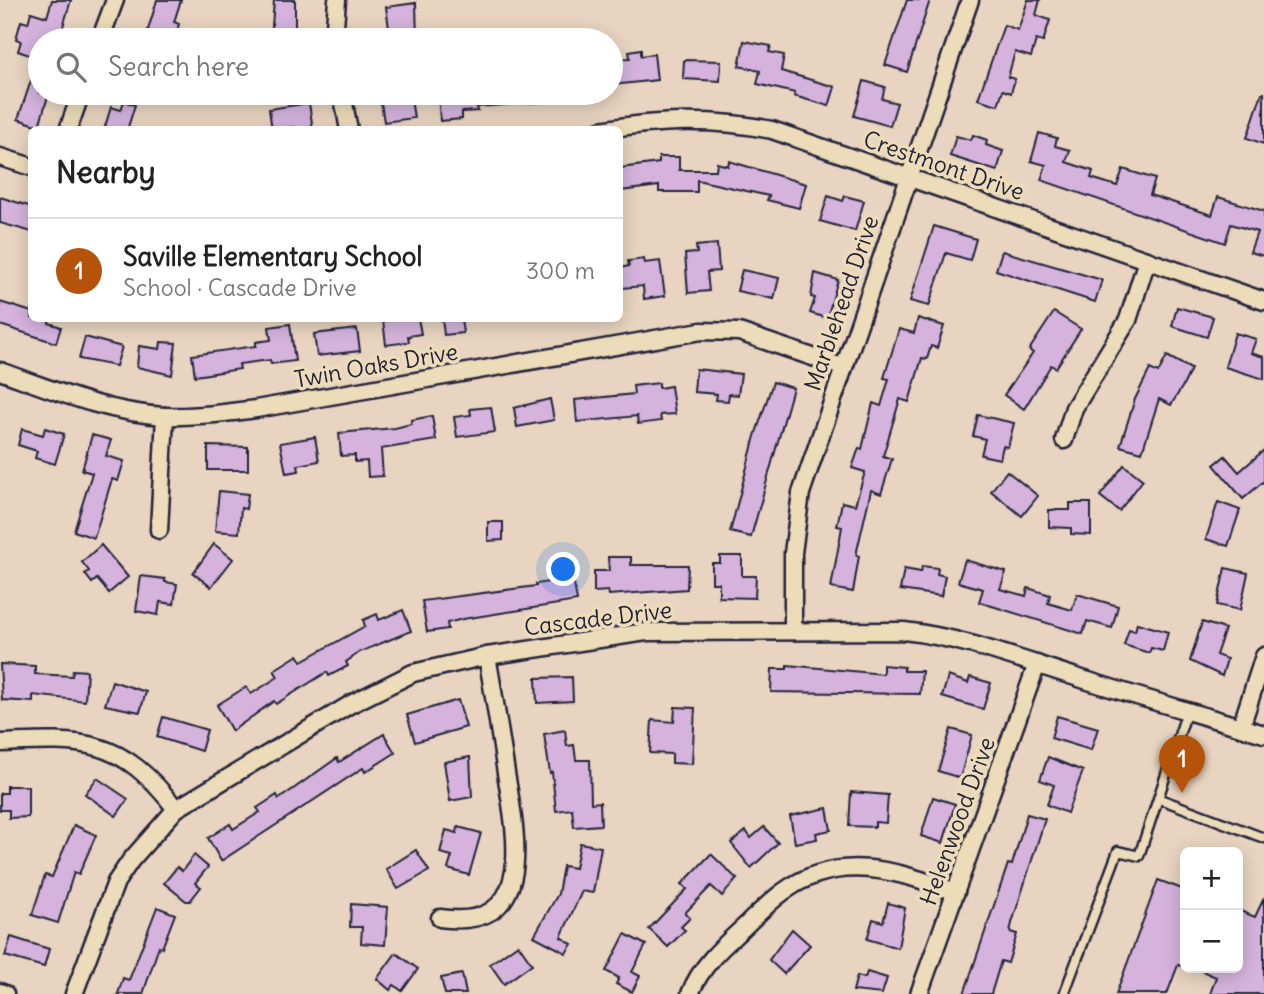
<!DOCTYPE html>
<html lang="en">
<head>
<meta charset="utf-8">
<style>
	body { margin:0; font-family:Delius,sans-serif; background:#f2f2f2; color:#222 }
	.controls { position:absolute; right:21px; bottom:21px; display:grid; overflow:hidden; border-radius:10px; box-shadow:0 4px 18px #0003 }
	.controls button { width:63px; height:63px; display:grid; place-items:center; padding:0; border:0; border-bottom:2px solid #e0e0e0; background:#fff; color:#222; font:35px sans-serif }
	.you { position:absolute; left:564px; top:570px; width:24px; height:24px; margin:-18px; border:5px solid #fff; border-radius:50%; background:#1a73e8; box-shadow:0 0 0 10px #1a73e833 }
	.badge { display:grid; place-items:center; width:46px; height:46px; border-radius:50%; background:#b45309; color:#fff; font-size:23px; font-weight:700 }
	.pin { position:absolute; translate:-50% -58px; filter:drop-shadow(0 2px 4px #0008) }
	.pin::after { content:''; position:absolute; top:37px; width:24px; height:21px; background:inherit; clip-path:polygon(0 0,100% 0,50% 100%) }
	.list { margin:0; padding:0; list-style:none }
	h2 { display:flex; justify-content:space-between; align-items:center; height:91px; margin:0; padding:0 28px; font-size:30px }
	h2 small { font-size:23px; font-weight:400; color:#767676 }
	.list li { display:grid; grid-template-columns:46px 1fr auto; gap:21px; align-items:center; box-sizing:border-box; height:105px; padding:0 28px; border-top:2px solid #e0e0e0 }
	.list b { display:block; font-size:26px; white-space:nowrap }
	.list p { margin:0; font-size:23px; white-space:nowrap; color:#767676 }
	.list em { font-size:23px; font-style:normal; color:#767676 }
	.icon { flex:none; width:38px; height:38px; fill:none; stroke:currentColor; stroke-width:2; stroke-linecap:round; stroke-linejoin:round }
	.map { position:relative; flex:none; width:1264px; height:994px; overflow:hidden }
	.search { position:absolute; background:#fff; box-shadow:0 4px 18px #0003; left:28px; top:28px; width:595px; height:77px; display:flex; align-items:center; gap:18px; box-sizing:border-box; padding:0 24px; border-radius:38px; color:#767676; font-size:26px }
	.panel { position:absolute; background:#fff; box-shadow:0 4px 18px #0003; left:28px; top:126px; width:595px; height:196px; border-radius:10px }
	.map>svg:first-child { display:block }
	.building { fill:#d5b3dd; stroke:#22223b; stroke-width:2 }
	.lines { fill:none; stroke-linecap:round; stroke-linejoin:round }
	.lane-casing { stroke:#22223b; stroke-width:13 }
	.street-casing { stroke:#22223b; stroke-width:21 }
	.lane { stroke:#eddcb9; stroke-width:8 }
	.street { stroke:#eddcb9; stroke-width:16 }
	.labels { text-anchor:middle; dominant-baseline:central; stroke-width:7; stroke-linejoin:round; paint-order:stroke }
	.street-label { font-size:23px; fill:#22223b; stroke:#eddcb9 }
</style>
</head>
<body>
<div class="map">
<svg width="1264" height="994" viewBox="0 0 1264 994">
	<rect width="100%" height="100%" fill="#e8d4c0"/>
	<filter id="ink" filterUnits="userSpaceOnUse"><feTurbulence type="fractalNoise" baseFrequency=".0143" numOctaves="2"/><feDisplacementMap in="SourceGraphic" scale="14" xChannelSelector="R" yChannelSelector="G"/><feConvolveMatrix kernelMatrix="1 2 1 2 8 2 1 2 1" color-interpolation-filters="sRGB"/></filter>
	<g filter="url(#ink)">
		<!-- building -->
		<g class="building">
			<path d="M52,0H71L59,40H40L38,58L18,51L21,41L16,39L21,21L28,23L31,12L47,17Z"/>
			<path d="M157,0H181L174,22L179,24L174,40H145Z"/>
			<path d="M274,0H295V40H271Z"/>
			<path d="M907,0H930L907,72L885,65Z"/>
			<path d="M1028,0H1040L1036,15L1050,20L1043,42L1036,40L1031,57L1015,52L1008,77L1015,79L1011,93L1003,90L998,105L978,99L1004,25L1018,30Z"/>
			<path d="M416,3L417,40H355V33L389,28L386,7Z"/>
			<path d="M744,41L771,46L769,52L784,55L781,71L835,87L829,106L794,96L795,93L757,84L760,71L739,66Z"/>
			<path d="M641,49V56L654,54L657,80L613,85L611,60L630,58L629,51Z"/>
			<path d="M38,60L40,93H49L39,126L18,119Z"/>
			<path d="M684,60L721,61L720,81L683,79Z"/>
			<path d="M864,81L885,87L882,99L897,103L890,126L854,116Z"/>
			<path d="M384,93H410L414,118L384,122L381,103L385,102Z"/>
			<path d="M438,93H542L543,102L477,107L478,111L462,112V119L440,121Z"/>
			<path d="M1262,93H1264V144L1247,138Z"/>
			<path d="M124,101L135,105L127,130H104L111,107L121,110Z"/>
			<path d="M309,103L313,130H293V127L272,130L269,109Z"/>
			<path d="M1039,133L1057,138L1055,146L1070,150L1066,162L1093,171L1091,178L1117,186L1123,169L1155,179L1150,195L1212,215L1218,197L1264,211V256L1250,252L1257,232L1231,224L1225,243L1041,180L1046,165L1031,161Z"/>
			<path d="M973,135L987,140L986,145L1003,151L997,171L950,156L956,136L971,140Z"/>
			<path d="M659,157H679V170H716L717,163L728,166L729,161L806,184L799,208L767,200L769,196L697,180V192H659V186L620,191V168L659,163Z"/>
			<path d="M828,196L843,201L845,196L864,201L855,231L820,221Z"/>
			<path d="M0,197L32,207V232L0,223Z"/>
			<path d="M934,226L976,239L970,260L946,253L929,306L910,301Z"/>
			<path d="M717,244L719,271L707,272L709,291L688,293L685,254L697,253L696,246Z"/>
			<path d="M1002,251L1102,280L1095,302L996,270Z"/>
			<path d="M644,259L645,263L660,261L665,296L644,299L643,286L622,288L620,268L629,266L628,261Z"/>
			<path d="M742,270L779,278L774,299L737,291Z"/>
			<path d="M815,273L838,280L827,318L810,313L815,298L811,297Z"/>
			<path d="M0,302L32,312V318H50L49,323L61,327L56,343L0,325Z"/>
			<path d="M1177,307L1213,317L1207,337L1172,326Z"/>
			<path d="M1054,312L1081,329L1056,368L1051,365L1024,409L1004,395L1033,353L1029,350Z"/>
			<path d="M418,318L421,334L408,336L409,342L386,345L383,320Z"/>
			<path d="M442,318H461L463,333L444,335Z"/>
			<path d="M918,318L944,326L937,348L931,346L927,359L922,358L909,402L900,399L883,456L892,459L881,494L871,490L856,555L859,556L853,592L831,588L842,527L837,526L842,502L855,505L865,472L852,468L859,448L862,449L873,403L881,406L889,379L884,378L899,329L914,333Z"/>
			<path d="M290,324L295,361L271,364L270,360L239,364L240,369L195,376L192,355L256,346V342L271,340L269,327Z"/>
			<path d="M357,329L360,351L317,356L314,334Z"/>
			<path d="M1235,333L1256,339L1251,353L1264,357V379L1225,367Z"/>
			<path d="M85,337L122,347L116,366L79,359Z"/>
			<path d="M161,342L176,343L172,375L137,367L139,346L160,349Z"/>
			<path d="M1167,356L1191,369L1184,384L1171,405L1159,399L1142,452L1120,446L1135,399L1150,369L1158,373Z"/>
			<path d="M696,369L741,374L738,395L729,394L728,401L716,400L717,394L694,392Z"/>
			<path d="M773,382L793,388L751,537L730,532L755,436Z"/>
			<path d="M659,383V388L671,386L675,414L660,415L661,421L638,424L637,416L577,422L575,400L634,394L633,386Z"/>
			<path d="M550,399L554,420L517,427L514,408Z"/>
			<path d="M491,407L495,432L457,437L454,417L471,415L470,409Z"/>
			<path d="M978,415L1014,423L1008,447L1003,446L1000,459L981,455L985,439L973,436Z"/>
			<path d="M432,416L436,440L381,449L383,476L368,477L367,461L355,462V455L341,456L339,433L395,428L411,424V420Z"/>
			<path d="M45,428L64,434L55,464L35,458L37,451L18,445L22,429L43,435Z"/>
			<path d="M92,435L111,440L106,456L124,461L118,481L112,479L94,538L74,531L92,473L82,470Z"/>
			<path d="M315,437L319,461L298,465L299,471L286,473L280,443Z"/>
			<path d="M208,446L248,447V470H208Z"/>
			<path d="M1264,450V481L1243,499L1214,465L1225,456L1239,472Z"/>
			<path d="M1124,465L1143,480L1119,511L1100,496Z"/>
			<path d="M1007,471L1038,496L1022,516L991,491Z"/>
			<path d="M219,491L248,494L246,509L241,508L239,533L215,531Z"/>
			<path d="M1218,502L1240,510L1228,546L1206,539Z"/>
			<path d="M1070,503H1091V535L1071,534V528L1049,527V510H1070Z"/>
			<path d="M488,522H503V540L488,541Z"/>
			<path d="M214,544L233,559L211,587L193,573Z"/>
			<path d="M101,545L128,577L109,593L97,579L92,583L85,574L89,571L82,562Z"/>
			<path d="M720,556H742V576H756L755,598L719,597V583H712V563H720Z"/>
			<path d="M608,557H631V565H688L687,589L609,595L608,591L594,592V571H609Z"/>
			<path d="M965,560L1006,572L1000,589L1026,596L1028,588L1050,595L1048,603L1072,610L1077,594L1118,606L1112,628L1087,621L1083,634L979,602L983,589L958,582Z"/>
			<path d="M922,566L938,568L937,574L945,576L941,596L900,590L904,569L921,572Z"/>
			<path d="M1225,568L1248,573L1240,610L1217,605Z"/>
			<path d="M141,576L165,579V582L177,584L174,604L160,602L158,615L136,611Z"/>
			<path d="M573,578L577,601L463,619L447,623L448,629L427,632L422,601L536,586V584Z"/>
			<path d="M403,610L411,631L360,652L346,662L348,666L329,676L327,672L276,704L274,701L232,731L217,705L246,687L251,694L278,677L274,670L298,655L302,661L365,626L363,620L377,614L379,620Z"/>
			<path d="M1202,622L1225,629L1216,655L1227,659L1222,676L1190,661Z"/>
			<path d="M1137,623L1168,632L1163,651L1151,648L1149,653L1124,645L1129,629L1135,631Z"/>
			<path d="M0,664L35,666V674L72,676L73,670L87,671L85,701L33,695V702L2,700Z"/>
			<path d="M787,665L883,674V665L904,667V671H922L920,694L771,692L772,669H787Z"/>
			<path d="M948,676L968,683L970,677L991,683L983,709L942,697Z"/>
			<path d="M572,677L573,701L537,703L536,678Z"/>
			<path d="M112,681L146,692L140,712L105,705Z"/>
			<path d="M458,700L466,727L415,742L407,715Z"/>
			<path d="M675,707L695,708L692,764L672,763V754L650,753L652,720L674,722Z"/>
			<path d="M1057,716L1098,728L1091,750L1051,738Z"/>
			<path d="M163,717L207,730L201,751L157,737Z"/>
			<path d="M951,729L972,735L960,778L938,771Z"/>
			<path d="M565,730L567,746L574,745L576,760H590L591,803L600,802L601,825L574,827L572,809L556,811L552,772L550,773L544,734Z"/>
			<path d="M384,734L395,753L365,772L363,768L221,861L208,838L230,824L233,829L260,812L257,808L277,795L279,799L337,758L339,762Z"/>
			<path d="M470,757L472,797L450,801L444,762Z"/>
			<path d="M1048,757L1083,771L1067,813L1047,805L1054,785L1040,780Z"/>
			<path d="M97,778L128,799L116,816L85,794Z"/>
			<path d="M7,786H28V817L9,818V810H0V793H7Z"/>
			<path d="M851,792L888,795L886,823L875,822V827L849,826Z"/>
			<path d="M933,797L955,804L943,843L921,836Z"/>
			<path d="M827,808L831,830L816,833L817,839L795,843L790,816Z"/>
			<path d="M1027,814L1045,819L1012,923L1010,932L1017,934L1008,963L1001,961L991,994H964L1008,864L1012,865Z"/>
			<path d="M74,825L96,835L79,874L74,872L58,923L32,915L45,875L52,877Z"/>
			<path d="M458,827L481,833L469,875L448,869L452,856L440,853L446,830L457,833Z"/>
			<path d="M764,827L778,843L751,868L731,843L746,831L751,838Z"/>
			<path d="M580,843L601,847L593,893L582,891L561,937L572,944L566,953L534,936L558,894L563,866L575,868Z"/>
			<path d="M416,850L429,871L398,889L386,869Z"/>
			<path d="M711,854L737,879L722,896L711,886L685,913L690,918L681,927L685,930L668,947L649,929L687,889L682,884Z"/>
			<path d="M194,855L208,867L195,883L201,887L190,901H186L164,883L177,867L182,871Z"/>
			<path d="M1158,880L1185,890V967L1178,965L1167,994H1116Z"/>
			<path d="M1264,898V994H1210L1216,977L1195,968H1238V910L1255,917Z"/>
			<path d="M888,903L905,908L898,948L867,939L873,919L883,922Z"/>
			<path d="M351,904L388,907L385,945L361,943L362,927H350Z"/>
			<path d="M157,907L175,914L162,948L159,946L143,994H118L123,978L129,980Z"/>
			<path d="M792,929L810,945L784,974L769,960Z"/>
			<path d="M625,934L646,945L632,972L640,976L632,992L616,984L619,978L606,971Z"/>
			<path d="M11,937L49,949L44,967L5,956Z"/>
			<path d="M518,944L532,964L504,984L490,964Z"/>
			<path d="M396,953L418,969L402,991L394,985L390,990L377,979Z"/>
			<path d="M867,972L887,978L882,994L853,991L857,976L865,978Z"/>
			<path d="M462,974L466,994H445L441,978Z"/>
		</g>
		<g class="lines">
			<!-- lane casing -->
			<g class="lane-casing">
				<g id="lane">
					<path d="M1160,799L1264,838"/>
					<path d="M1064,994L1118,851L1139,856L1187,711"/>
				</g>
			</g>
			<!-- street casing -->
			<g class="street-casing">
				<g id="street">
					<path d="M100,40L115,0"/>
					<path d="M334,40L337,0"/>
					<path d="M342,93L349,130"/>
					<path d="M68,130L81,93"/>
					<path d="M600,130C660,120 712,118 772,130L1264,301"/>
					<path d="M0,157L32,167"/>
					<path d="M0,371C53,390 108,413 165,416C196,417 226,413 256,409L701,331L739,332L842,367"/>
					<path d="M1064,440L1074,408L1128,320L1147,260"/>
					<path d="M159,530L165,416"/>
					<path d="M793,629V553L801,493L970,0"/>
					<path d="M1241,727L1264,656"/>
					<path d="M0,743C85,739 120,737 176,809"/>
					<path d="M440,918C538,932 516,834 506,773C500,734 494,695 487,656"/>
					<path d="M0,992L5,994"/>
					<path d="M74,994L116,882L131,860L176,809L351,704L413,673L487,656L646,632L904,631C965,638 1021,660 1079,678C1141,698 1202,715 1264,734"/>
					<path d="M690,994C700,967 722,947 743,928C756,916 769,902 783,892C838,851 898,871 956,892"/>
					<path d="M919,994L1037,664"/>
				</g>
			</g>
			<!-- lane -->
			<use href="#lane" class="lane"/>
			<!-- street -->
			<use href="#street" class="street"/>
		</g>
	</g>
	<g class="labels">
		<!-- street labels -->
		<g class="street-label">
			<text transform="translate(944 165) rotate(19)">Crestmont Drive</text>
			<text transform="translate(841 303) rotate(-71)">Marblehead Drive</text>
			<text transform="translate(376 365) rotate(-10)">Twin Oaks Drive</text>
			<text transform="translate(598 618) rotate(-7)">Cascade Drive</text>
			<text transform="translate(957 821) rotate(-70)">Helenwood Drive</text>
		</g>
	</g>
</svg>
<div class="controls">
<button>+</button>
<button>−</button>
</div>
<div class="you"></div>
<div class="pin badge" style="left:1182px;top:793px">1</div>
<div class="search"><svg class="icon" aria-label="search" viewBox="0 0 24 24"><circle cx="10" cy="10" r="6"/><path d="M15 15l6 6"/></svg>Search here</div>
<section class="panel">
<h2>Nearby<small></small></h2>
<ul class="list">
<li><span class="badge">1</span><div><b>Saville Elementary School</b><p>School · Cascade Drive</p></div><em>300 m</em></li>
</ul>
</section>
</div>
</body>
</html>
